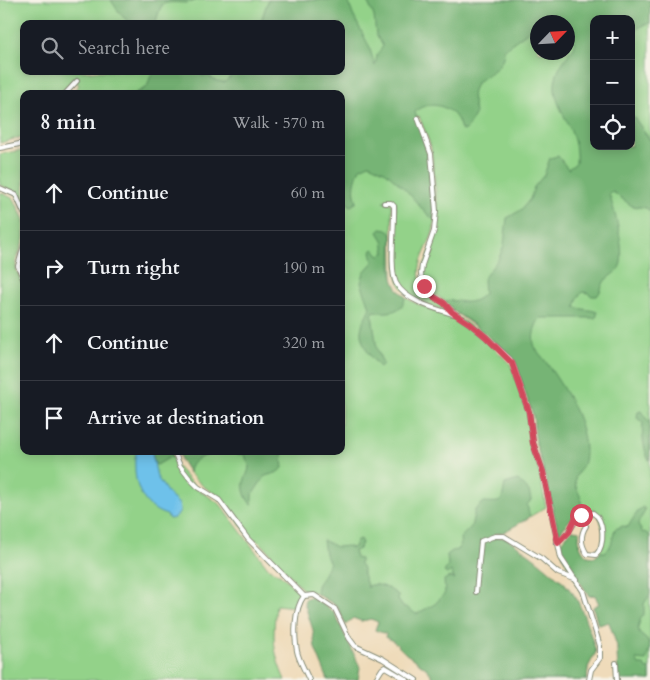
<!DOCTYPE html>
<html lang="en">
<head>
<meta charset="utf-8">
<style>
	body { margin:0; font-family:Cardo,serif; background:#20242c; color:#f1f3f6 }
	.controls { position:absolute; right:15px; top:15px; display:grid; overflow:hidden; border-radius:10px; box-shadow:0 2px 12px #0003 }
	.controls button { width:45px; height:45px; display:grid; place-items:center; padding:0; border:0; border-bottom:1px solid #363941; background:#171b24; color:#f1f3f6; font:25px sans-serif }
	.compass { position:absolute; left:530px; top:15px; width:45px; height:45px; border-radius:50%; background:#171b24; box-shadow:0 2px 12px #0003; rotate:65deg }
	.stop { position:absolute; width:15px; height:15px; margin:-11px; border:4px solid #d1495b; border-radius:50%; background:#fff }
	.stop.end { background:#d1495b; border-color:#fff; box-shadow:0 1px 5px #0008 }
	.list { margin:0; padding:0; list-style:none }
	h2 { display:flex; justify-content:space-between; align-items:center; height:65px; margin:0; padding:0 20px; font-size:21px }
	h2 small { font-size:16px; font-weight:400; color:#9ea1a6 }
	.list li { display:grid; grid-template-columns:32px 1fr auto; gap:15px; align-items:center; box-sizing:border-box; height:75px; padding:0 20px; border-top:1px solid #363941 }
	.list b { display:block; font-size:19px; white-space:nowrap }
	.list em { font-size:16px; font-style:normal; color:#9ea1a6 }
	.icon { flex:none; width:28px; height:28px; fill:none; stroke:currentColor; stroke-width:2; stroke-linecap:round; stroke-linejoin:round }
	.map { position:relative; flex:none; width:650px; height:680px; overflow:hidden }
	.search { position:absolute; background:#171b24; box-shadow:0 2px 12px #0003; left:20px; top:20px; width:325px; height:55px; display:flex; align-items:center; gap:12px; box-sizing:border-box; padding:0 18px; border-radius:10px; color:#9ea1a6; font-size:19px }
	.panel { position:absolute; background:#171b24; box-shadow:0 2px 12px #0003; left:20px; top:90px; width:325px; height:365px; border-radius:10px }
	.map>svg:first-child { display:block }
	.green { fill:#93d289; stroke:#59885e; fill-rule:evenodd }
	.forest { fill:#76b475; stroke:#4a7854 }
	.water { fill:#6ec1ea; stroke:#467f8f }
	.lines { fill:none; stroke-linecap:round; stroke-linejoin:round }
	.minor-casing { stroke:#878c77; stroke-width:6 }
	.minor { stroke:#fff; stroke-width:4 }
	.route { stroke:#d1495b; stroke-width:6 }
</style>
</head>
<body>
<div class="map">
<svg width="650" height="680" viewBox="0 0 650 680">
	<rect width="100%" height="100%" fill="#f7f3e8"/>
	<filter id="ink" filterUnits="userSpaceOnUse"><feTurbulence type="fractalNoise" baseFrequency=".02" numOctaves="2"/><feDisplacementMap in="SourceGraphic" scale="10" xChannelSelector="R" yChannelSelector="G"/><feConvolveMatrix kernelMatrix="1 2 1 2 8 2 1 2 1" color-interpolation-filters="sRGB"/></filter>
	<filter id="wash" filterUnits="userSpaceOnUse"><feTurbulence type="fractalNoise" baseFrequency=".0096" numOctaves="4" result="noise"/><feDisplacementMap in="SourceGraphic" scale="20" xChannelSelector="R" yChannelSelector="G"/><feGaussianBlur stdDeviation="1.12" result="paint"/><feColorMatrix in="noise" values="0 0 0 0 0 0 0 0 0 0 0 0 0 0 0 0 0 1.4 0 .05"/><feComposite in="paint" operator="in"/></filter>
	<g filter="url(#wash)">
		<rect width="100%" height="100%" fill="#efdbba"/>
		<!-- green -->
		<g class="green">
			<path d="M0,0H650V680L618,675L617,646L609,622L598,625L593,607L599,604L595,595L589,596L578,578L567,565L563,556L561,542L572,530L580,531C577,541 580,552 589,557L597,556C606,546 604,520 595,510C577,506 568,522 559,534L543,468L536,444L533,415L516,366L509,355L483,332L456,313L445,301L434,294L425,283L423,268L435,239L437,228V205L431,147L419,116L415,117C427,149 438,193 434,227C431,246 414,263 421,282C425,297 440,301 450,312C431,306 401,298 397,276L396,202L383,201L392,204L393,280C400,304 434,309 455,317C474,324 493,349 509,362L512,368L527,412L532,447L540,476L546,507L511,528L494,534V538H506L531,556L550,572L564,582L576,598L596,652L588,667L587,680H432L431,674L426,668L405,653L393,641L385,637L386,634L375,630L378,622L371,619L361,621L353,618L346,625L337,606L313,592L302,589L262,544L249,536L221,498L203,486L189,473L181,460L179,451H341V94H72L79,85L74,78L60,94H24V136L0,143ZM594,19H631V146H594ZM538,22H568V52H538ZM24,24H341V71H24Z"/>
			<path d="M24,149V207L15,192L0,185V154L18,151Z"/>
			<path d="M0,192L14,199L24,220V239L16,262V269L24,286V451H171L174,462L178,468L197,489L220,504L269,569L281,575L300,593L296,607L276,605C273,636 272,651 285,680H0Z"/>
		</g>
		<!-- forest -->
		<g class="forest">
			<path d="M111,0H197C187,6 175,0 163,4L160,9L155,24C128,24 126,24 111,0Z"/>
			<path d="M268,0H348L353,15L369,46L375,66L377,55L383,46L376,35L374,16L368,3L369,0H650V23C632,28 634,36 631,51V19H594V146H631V114L634,117L650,140V211L646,208L632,206L613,192L609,194C614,208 626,252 620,266C617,273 608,276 604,282C601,287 601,292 597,296H592L588,293L583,292L578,297L575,307C582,310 590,309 597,312V316L595,318H541C535,323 531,339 535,347C537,352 543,357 546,362C564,389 583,416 585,449C585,454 585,460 583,464C581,471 575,474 575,481C576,493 584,495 581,511L569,521L559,534L543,468L536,444L533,415L516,366L509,355L495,342L469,321L456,313L445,301C461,298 467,309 484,294L483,279L499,258L504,245L507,218L521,210L530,199L534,187L544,175L550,158L558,156L568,169L576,163C580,113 528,98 574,48L575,43L573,40L568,42V22H562L556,18L538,22L537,25L504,49C504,74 480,73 474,88C470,97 475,106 475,115L466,130L462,131C459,126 459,120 455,116C446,104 425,101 415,112L427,152L434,220L423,210L406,190L386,172L369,164L360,168C355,180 352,189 357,202L351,206L347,203L341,191V94H134C153,84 144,90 153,71H200L202,76L207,75L217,81L225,82L236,71H341V24H260Z"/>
			<path d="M381,229L388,230L392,235C392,255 386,283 405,296C405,312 387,314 374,311L372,315L377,349L383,364L380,367C372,360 362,345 361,334C360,326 367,315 370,307L361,283L364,272L373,262L371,251L373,249L380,255L385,253L383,240L378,232Z"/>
			<path d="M641,411L650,424V460L648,459C644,448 641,434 643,423L637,418L638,412Z"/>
			<path d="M151,451H171L172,456L157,465L155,464Z"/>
			<path d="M179,451H229C214,454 190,455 189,473L181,460Z"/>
			<path d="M235,451H281L283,457L282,460L283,468L276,473L265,476L252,495V505C247,501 242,490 244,482C245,476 249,473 249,466C248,462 246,458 244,454H238Z"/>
			<path d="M518,480L529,491L531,500L527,505L530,517L504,532L494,534V538C498,538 502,537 505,538C519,544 570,585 576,598C584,613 591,635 596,652L588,667L587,680H432L431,674L426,668L405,653L393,641L385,637L386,634L375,630L378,622L371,619L361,621L353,618L346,625L337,606L316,593C317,580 320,584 324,574C326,570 326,567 330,563L325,554L323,540L336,547L348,546L351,548L354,547L357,540L360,539L362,543L359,549L354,551L356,558L360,559V564L363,568V574L368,588L370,585C381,583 390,589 398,595V600L403,607H406L416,614L435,604L445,593L444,580L449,577L454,579L451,571L447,574L444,572L448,566L447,555L452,551L457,550L461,544L460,538L471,527L475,510L484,502C504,503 501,503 505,484Z"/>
			<path d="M642,507L645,509C644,516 639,518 638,525L643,533L645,532L650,536V594L644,604V614L640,620L638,628L640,634L647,640L650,647L646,661L636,660L639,665H644L647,669L650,668V680H618L617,646L609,622L598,625L593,607L599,604L595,595L589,596C579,578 563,564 561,542L572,530L580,531C577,541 580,549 587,556L595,557L601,552H605C615,542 611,539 615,529L623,526L628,527C632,520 636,513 642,507Z"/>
			<path d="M311,597L334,612L360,667L358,680H328L315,648L313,630L304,602L306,598Z"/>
		</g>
		<!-- water -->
		<path class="water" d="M137,451H151L152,453L157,477L169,495L179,504L180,512L175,518L169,519L167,515C146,509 136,491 135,470C135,464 134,457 137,451Z"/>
	</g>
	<g filter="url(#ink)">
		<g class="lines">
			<!-- minor casing -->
			<g class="minor-casing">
				<g id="minor">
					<path d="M65,94L77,81"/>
					<path d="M418,118L431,154L436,211L434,231L422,265L421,274L422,282L430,294L444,303L452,311L469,323L486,337L510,359L514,367L529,412L533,443L543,472L561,558L583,591L600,646V658L591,670L589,680"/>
					<path d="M0,148L24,143"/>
					<path d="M0,188L16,195L24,213"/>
					<path d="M384,203H391L394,206C395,225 389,268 396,283C405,301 436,309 453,314"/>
					<path d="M24,245L18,266L24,281"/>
					<path d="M174,451L180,466L190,479L198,487L219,500L248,539L304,596"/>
					<path d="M557,543C561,539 566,536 569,531C576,521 578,512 593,513C605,520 605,545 596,555L587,554C581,545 580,535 586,526"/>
					<path d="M476,592L481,541L495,536H504L542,559L558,573L577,580"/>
					<path d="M304,596L314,595L335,609L349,638L355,646L383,659L416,680"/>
					<path d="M304,596C294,609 294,635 297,651C299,661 305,670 309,680"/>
					<path d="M616,663L617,680"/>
					<path d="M375,680L382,669L385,667L407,680"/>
				</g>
			</g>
			<!-- minor -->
			<use href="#minor" class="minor"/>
		</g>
	</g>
	<g class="lines" filter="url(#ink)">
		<!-- route -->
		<path class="route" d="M424,286L434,297L444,303L452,312L469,323L486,337L512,363L529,412L533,443L543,472L558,543L569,532L574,521L581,515"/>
	</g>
</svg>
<div class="controls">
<button>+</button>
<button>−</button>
<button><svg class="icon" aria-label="locate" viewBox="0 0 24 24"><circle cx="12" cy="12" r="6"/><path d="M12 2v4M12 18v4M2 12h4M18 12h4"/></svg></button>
</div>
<svg class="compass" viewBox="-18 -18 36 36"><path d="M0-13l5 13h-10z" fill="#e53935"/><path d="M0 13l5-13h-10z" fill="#9ea1a6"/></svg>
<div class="stop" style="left:581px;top:515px"></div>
<div class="stop end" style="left:424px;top:286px"></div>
<div class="search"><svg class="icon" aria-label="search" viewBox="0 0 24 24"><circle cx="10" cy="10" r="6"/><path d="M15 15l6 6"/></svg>Search here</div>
<section class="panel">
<h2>8 min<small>Walk · 570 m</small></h2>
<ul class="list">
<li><svg class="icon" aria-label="ahead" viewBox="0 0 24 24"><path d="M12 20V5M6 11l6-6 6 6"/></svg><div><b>Continue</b></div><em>60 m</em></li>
<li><svg class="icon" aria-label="right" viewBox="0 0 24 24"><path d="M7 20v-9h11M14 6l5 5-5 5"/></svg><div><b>Turn right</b></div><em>190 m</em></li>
<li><svg class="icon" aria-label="ahead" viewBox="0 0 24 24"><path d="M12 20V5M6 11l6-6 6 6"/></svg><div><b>Continue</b></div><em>320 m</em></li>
<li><svg class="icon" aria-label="arrive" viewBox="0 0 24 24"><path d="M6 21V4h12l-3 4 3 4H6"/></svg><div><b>Arrive at destination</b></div></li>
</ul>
</section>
</div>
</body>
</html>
